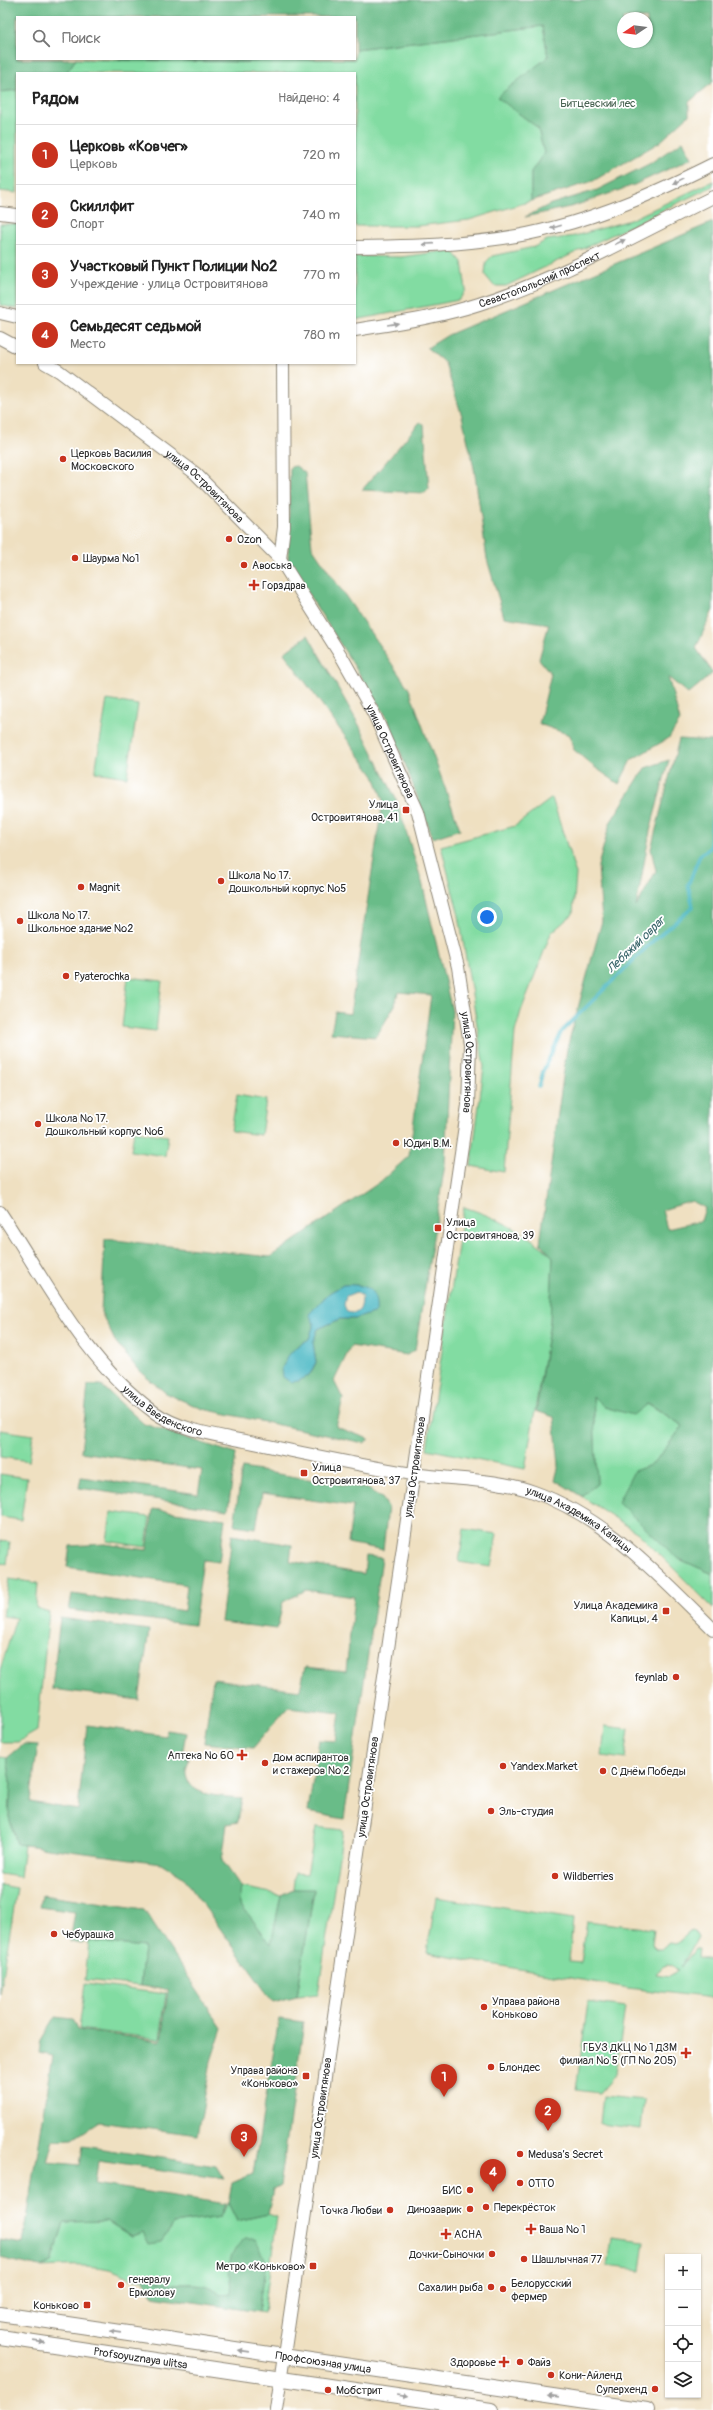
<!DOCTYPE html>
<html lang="ru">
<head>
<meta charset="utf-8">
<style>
	body { margin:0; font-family:Pangolin,sans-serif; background:#f6f6f6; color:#222 }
	.controls { position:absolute; right:12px; bottom:12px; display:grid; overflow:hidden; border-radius:0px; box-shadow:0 1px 3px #0004 }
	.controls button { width:36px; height:36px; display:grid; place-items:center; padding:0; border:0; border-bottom:1px solid #e0e0e0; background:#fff; color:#222; font:20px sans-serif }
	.compass { position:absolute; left:617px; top:12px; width:36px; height:36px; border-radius:50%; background:#fff; box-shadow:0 1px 3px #0004; rotate:257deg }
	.you { position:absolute; left:487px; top:917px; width:14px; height:14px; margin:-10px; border:3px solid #fff; border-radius:50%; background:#1a73e8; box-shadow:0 0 0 6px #1a73e833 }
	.badge { display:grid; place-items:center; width:26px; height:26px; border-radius:50%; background:#c8321e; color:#fff; font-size:13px; font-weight:700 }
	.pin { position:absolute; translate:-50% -33px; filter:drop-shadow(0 1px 2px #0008) }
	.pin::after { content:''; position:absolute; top:21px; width:14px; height:12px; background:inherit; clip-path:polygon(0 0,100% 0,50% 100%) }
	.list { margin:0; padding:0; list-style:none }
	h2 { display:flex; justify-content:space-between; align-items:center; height:52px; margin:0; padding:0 16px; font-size:17px }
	h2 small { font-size:13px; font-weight:400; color:#767676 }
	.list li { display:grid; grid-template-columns:26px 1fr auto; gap:12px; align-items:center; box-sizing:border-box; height:60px; padding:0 16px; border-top:1px solid #e0e0e0 }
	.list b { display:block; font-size:15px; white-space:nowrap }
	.list p { margin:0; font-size:13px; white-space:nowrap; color:#767676 }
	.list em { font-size:13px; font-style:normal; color:#767676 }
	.icon { flex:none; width:22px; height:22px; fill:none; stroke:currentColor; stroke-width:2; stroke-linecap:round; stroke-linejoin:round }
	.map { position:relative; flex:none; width:713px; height:2410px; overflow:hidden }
	.search { position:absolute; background:#fff; box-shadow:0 1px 3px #0004; left:16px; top:16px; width:340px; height:44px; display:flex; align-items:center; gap:10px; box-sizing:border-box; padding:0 14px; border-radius:0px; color:#767676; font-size:15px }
	.panel { position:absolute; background:#fff; box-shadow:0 1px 3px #0004; left:16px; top:72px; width:340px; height:292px; border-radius:0px }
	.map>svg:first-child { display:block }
	.green { fill:#82dca2; stroke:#568466; fill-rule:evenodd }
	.forest { fill:#69bc88; stroke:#4a745a; fill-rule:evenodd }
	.water { fill:#4ab8c4; stroke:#3a7278; fill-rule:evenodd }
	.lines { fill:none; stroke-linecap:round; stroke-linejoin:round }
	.stream { stroke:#4ab8c4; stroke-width:3.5 }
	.secondary-casing { stroke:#8d8676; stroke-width:14 }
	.primary-casing { stroke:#8d8676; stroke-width:16 }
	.secondary { stroke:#fff; stroke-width:12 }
	.primary { stroke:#fff; stroke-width:14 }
	.oneway { fill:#a0a0a0 }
	.poi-dot { fill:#c8321e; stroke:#fff; stroke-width:1.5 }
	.labels { text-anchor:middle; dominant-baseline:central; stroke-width:3.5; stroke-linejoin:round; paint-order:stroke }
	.park-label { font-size:11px; fill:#45604f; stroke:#fff }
	.street-label { font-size:11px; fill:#2b2b2b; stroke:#fff }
	.poi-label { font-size:11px; fill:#2b2b2b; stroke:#fff; text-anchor:start }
	.water-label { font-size:12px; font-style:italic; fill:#376368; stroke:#fff }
</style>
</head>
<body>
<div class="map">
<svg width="713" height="2410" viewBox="0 0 713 2410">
	<rect width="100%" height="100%" fill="#fff"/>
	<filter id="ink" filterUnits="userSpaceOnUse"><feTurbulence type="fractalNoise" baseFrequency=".025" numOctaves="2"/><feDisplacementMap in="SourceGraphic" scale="8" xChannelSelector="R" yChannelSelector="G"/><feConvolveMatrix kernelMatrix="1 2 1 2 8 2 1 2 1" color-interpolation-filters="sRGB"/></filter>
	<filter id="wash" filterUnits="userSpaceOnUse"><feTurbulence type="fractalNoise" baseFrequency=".012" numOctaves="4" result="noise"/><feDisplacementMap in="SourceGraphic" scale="16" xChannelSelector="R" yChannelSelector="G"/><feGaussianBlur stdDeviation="0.9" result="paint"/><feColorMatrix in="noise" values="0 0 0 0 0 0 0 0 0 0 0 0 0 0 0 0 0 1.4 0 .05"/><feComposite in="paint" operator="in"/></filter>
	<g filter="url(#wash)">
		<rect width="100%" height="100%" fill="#efe0c1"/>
		<!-- green -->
		<g class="green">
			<path d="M543,26L548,57L498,97L538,128L544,153L531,172V201L469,220L417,226H355V73H66L76,59L247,62L273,59H355V49Z"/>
			<path d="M17,90V193L0,191V92Z"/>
			<path d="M713,181V186L506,286H494L485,275L486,262L492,256L534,247L547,240L575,236L630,220Z"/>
			<path d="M0,224H17V309L0,305Z"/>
			<path d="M452,250L462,262L466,290L459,300L355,320V256L401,257Z"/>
			<path d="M107,700L138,705L127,777L95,772Z"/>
			<path d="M552,798L576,874L573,914L551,933L521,1011L515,1032L504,1172L471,1166L484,1067L459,916L441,846L515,826Z"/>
			<path d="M128,977L162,981L156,1031L122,1027Z"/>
			<path d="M237,1095L266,1100L261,1135L231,1131Z"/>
			<path d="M134,1131L168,1136L165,1156L131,1151Z"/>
			<path d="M464,1207C495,1217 529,1233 553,1257L550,1322L525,1469L427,1449Z"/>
			<path d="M593,1395L647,1403L683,1426L653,1464L634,1472L677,1558L713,1574V1608L638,1533L581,1496L597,1484Z"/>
			<path d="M0,1430L33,1435L29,1461L0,1457Z"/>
			<path d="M0,1474L27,1478L21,1520L0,1517Z"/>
			<path d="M111,1512L150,1517L146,1547L107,1541Z"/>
			<path d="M464,1529L497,1534L491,1567L459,1562Z"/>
			<path d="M0,1541L10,1542L7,1564L0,1563Z"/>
			<path d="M9,1579L38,1583L36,1608L49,1612L37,1731L18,1742H0V1670L16,1618L3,1616Z"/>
			<path d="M605,1726L629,1729L625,1759L602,1756Z"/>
			<path d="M0,1757L7,1758L11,1781L9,1817L17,1844L24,1845L20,1877L0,1874Z"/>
			<path d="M316,1827L343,1830L318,1994L297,1996L314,1890L293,1889L295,1873L307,1874Z"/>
			<path d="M0,1885L17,1888L0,1994Z"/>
			<path d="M241,1887L281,1895L271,1945L239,1902Z"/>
			<path d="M436,1897L573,1919L569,1962L581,1963L587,1921L654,1929L652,1945L656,1949H662L670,1943L676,1944L691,1931L696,1933L698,1937L680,1969L695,1949H699L698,1958L713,1960V1998L628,1988L427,1953ZM667,1964L672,1965L678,1971L669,1976L656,1974L662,1966Z"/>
			<path d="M89,1941L144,1947L140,1986L85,1980Z"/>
			<path d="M85,1984L166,1994L160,2039L79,2029Z"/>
			<path d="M588,2002L625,2007L616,2073L599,2093L576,2090Z"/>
			<path d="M603,2096L644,2100L641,2129L600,2124Z"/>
			<path d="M228,2203L237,2221L268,2214L277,2217L264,2313L259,2312L266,2261C259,2267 238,2291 232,2293C218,2299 205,2284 193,2284C177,2284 164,2286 151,2277C136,2284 124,2273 109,2269C87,2264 63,2266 40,2267L52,2262L64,2222L107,2221L131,2236L142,2232L161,2242L174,2224L221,2217Z"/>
			<path d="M611,2238L644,2242L640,2270L607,2266Z"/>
		</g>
		<!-- forest -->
		<g class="forest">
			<path d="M0,0H713V82L689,102V115L660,142L593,181L531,201V172L544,153L538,128L497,97L548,57L543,26L355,49V17H17V59H76L66,73H17V90L0,92ZM623,18H647V42H623Z"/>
			<path d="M117,59H273L247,62Z"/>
			<path d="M683,141L692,158L634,185L574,206L525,217L551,204L597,190L649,164Z"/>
			<path d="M713,222V610L696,648L713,673L688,694L668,677L680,721L669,738L631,760L619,784L593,766L573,749L570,735L539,724L551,674L539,659L549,624L504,617L487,559L474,468L462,416L445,363L427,348L448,335Z"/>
			<path d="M420,422L424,425L429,489L425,493L362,490Z"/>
			<path d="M296,466L305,473L312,547L409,689L460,829L433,838L388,719L288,562L290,467Z"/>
			<path d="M308,635L359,725L396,799L422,882L452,1011L445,1164L415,1350L407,1355L351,1346L334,1381L343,1399L336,1427L369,1439L364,1443L203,1409L167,1394L139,1371L115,1341L101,1312L105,1239L270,1257L380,1182L409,1156L431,995L398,992L395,1005L376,1037L331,1033L335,1012L350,1014L383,800L374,776L284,653ZM343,1285H359L370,1289L376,1312L355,1319H340L318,1329L313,1342L316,1363L310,1374L296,1347L309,1339L314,1324L310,1314L329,1293Z"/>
			<path d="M679,739L713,741V1574L677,1558L618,1502L634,1471L653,1464L683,1426L648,1403L633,1415L604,1407L593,1396L597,1484L581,1496L555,1480L559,1465L554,1417L536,1411L550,1322L553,1257L540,1243L567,1048L602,921L598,866L610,823L645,768L669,760L650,831L636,907L656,871L651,849ZM692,1201L705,1208L701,1221L667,1229L662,1210Z"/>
			<path d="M88,1385H101L144,1424L236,1454L228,1510L79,1488L81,1477L198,1494L202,1470L81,1452Z"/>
			<path d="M242,1468L368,1489L382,1498L388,1507L383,1550L348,1543L353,1506L262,1493L256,1528L234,1525Z"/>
			<path d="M153,1509L225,1519L219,1562L203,1560L194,1625L69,1610L72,1594L184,1611L187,1585L67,1567L70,1546L105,1544L147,1550Z"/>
			<path d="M232,1535L292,1545L290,1561L364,1574L366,1556L382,1558L344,1819L308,1812L319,1740L336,1741L340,1713L288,1707L253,1748L204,1743L213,1679L300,1690L305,1667L346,1671L354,1597L306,1590L283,1602L277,1629L221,1622Z"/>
			<path d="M60,1618L149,1630L139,1700L52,1689Z"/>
			<path d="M87,1725L166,1736L167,1730L186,1733L182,1755L189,1759C188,1764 185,1771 186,1775C190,1798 224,1796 242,1798L238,1822L227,1824L222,1860L241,1887L239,1902L271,1944L281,1895L293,1889H314L297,1996L273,2002L183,1877L161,1863L17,1844L9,1817L11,1781L7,1758L24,1744L38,1745L30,1802L78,1810Z"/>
			<path d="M42,1895L144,1910L222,2028L211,2061L198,2135L99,2122L73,2139L53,2140L47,2162L80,2165L83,2146L216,2166L224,2179L98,2161L95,2184L226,2204L221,2217L174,2224L161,2242L148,2244L142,2232L131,2236L107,2221L64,2222L52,2262L40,2267L0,2258V2240L23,2244L53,2056L39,2053L41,2040L55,2017L72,2019L77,2030L161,2041L168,1990L140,1986L144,1947L89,1941L82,1944L70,1942L75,1912L40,1907Z"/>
			<path d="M279,2019L304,2022L280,2186L273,2190L268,2214L237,2221L228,2203L232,2183L253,2174Z"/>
			<path d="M244,2239H255L266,2261L259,2312L153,2296L144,2280L151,2277C173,2292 203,2275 221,2294L232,2293C228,2271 226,2256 244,2239Z"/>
		</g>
		<!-- water -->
		<path class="water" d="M343,1285C365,1284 378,1287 376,1312L355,1319H340L318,1329L313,1342L316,1362L310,1374L299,1381L290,1382L283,1377L282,1368L288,1356L296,1347L309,1339L314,1324L309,1314L329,1293ZM356,1292L362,1296C362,1308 360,1316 347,1312L344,1305L346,1296Z"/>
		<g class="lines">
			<!-- stream -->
			<path class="stream" d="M539,1087L543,1071L562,1031L655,939L693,907L688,885L700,855L710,848L713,810"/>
		</g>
	</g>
	<g filter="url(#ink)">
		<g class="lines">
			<!-- secondary casing -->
			<g class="secondary-casing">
				<g id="secondary">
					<path d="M0,213L17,215"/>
					<path d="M355,247C418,246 491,245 552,228C608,214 661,190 713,164"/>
					<path d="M0,313L17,317"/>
					<path id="s1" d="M355,330C397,323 439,317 479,304C561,278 637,234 713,197"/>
					<path d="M0,338L17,347"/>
					<path id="s2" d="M45,363L59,371L195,473L280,559L343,659L374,714L418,812L458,967L470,1044L468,1105L276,2410"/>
					<path d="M280,559L284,527L283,363"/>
					<path id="s3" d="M0,1212C46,1281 85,1362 154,1412C179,1430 215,1435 245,1441C301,1453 357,1465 413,1474C453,1480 495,1478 534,1492C607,1518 659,1576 713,1629"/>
				</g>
			</g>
			<!-- primary casing -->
			<g class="primary-casing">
				<g id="primary">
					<path id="s4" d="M0,2314L647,2410"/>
					<path id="s5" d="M0,2337L491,2410"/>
				</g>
			</g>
			<!-- secondary -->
			<use href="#secondary" class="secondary"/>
			<!-- primary -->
			<use href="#primary" class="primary"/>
		</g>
		<!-- one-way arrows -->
		<defs><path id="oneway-solid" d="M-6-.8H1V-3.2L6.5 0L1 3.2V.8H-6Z"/></defs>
		<g class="oneway">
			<use href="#oneway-solid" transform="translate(678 181) rotate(154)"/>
			<use href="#oneway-solid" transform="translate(556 227) rotate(164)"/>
			<use href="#oneway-solid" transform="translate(620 242) rotate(-26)"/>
			<use href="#oneway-solid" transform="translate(428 244) rotate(176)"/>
			<use href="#oneway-solid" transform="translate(393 324) rotate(-9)"/>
			<use href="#oneway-solid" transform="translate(116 2332) rotate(-172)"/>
			<use href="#oneway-solid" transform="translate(39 2342) rotate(8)"/>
			<use href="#oneway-solid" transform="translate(244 2351) rotate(-172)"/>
			<use href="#oneway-solid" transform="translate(403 2396) rotate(9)"/>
			<use href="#oneway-solid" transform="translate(553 2396) rotate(-172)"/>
		</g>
	</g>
	<!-- markers -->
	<g class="poi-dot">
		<circle cx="63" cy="459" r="4"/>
		<circle cx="229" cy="539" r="4"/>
		<circle cx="75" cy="558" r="4"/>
		<circle cx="244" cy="565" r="4"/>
		<path d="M252 579h4v4h4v4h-4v4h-4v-4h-4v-4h4z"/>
		<rect x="402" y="806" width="8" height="8" rx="2"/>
		<circle cx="221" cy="881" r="4"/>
		<circle cx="81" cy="887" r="4"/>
		<circle cx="20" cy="921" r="4"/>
		<circle cx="66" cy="976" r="4"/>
		<circle cx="38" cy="1124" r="4"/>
		<circle cx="396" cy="1143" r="4"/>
		<rect x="434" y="1224" width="8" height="8" rx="2"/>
		<rect x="300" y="1469" width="8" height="8" rx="2"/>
		<rect x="662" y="1607" width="8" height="8" rx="2"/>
		<circle cx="676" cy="1677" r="4"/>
		<path d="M240 1749h4v4h4v4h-4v4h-4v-4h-4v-4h4z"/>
		<circle cx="265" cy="1763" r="4"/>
		<circle cx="503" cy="1766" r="4"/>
		<circle cx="603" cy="1771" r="4"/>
		<circle cx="491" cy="1811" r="4"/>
		<circle cx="555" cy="1876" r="4"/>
		<circle cx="54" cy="1934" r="4"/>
		<circle cx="484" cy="2007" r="4"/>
		<path d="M684 2047h4v4h4v4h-4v4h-4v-4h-4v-4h4z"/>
		<circle cx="491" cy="2067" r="4"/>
		<rect x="302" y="2072" width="8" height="8" rx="2"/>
		<circle cx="520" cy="2154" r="4"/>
		<circle cx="520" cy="2183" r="4"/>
		<circle cx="470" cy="2190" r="4"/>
		<circle cx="486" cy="2207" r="4"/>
		<circle cx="470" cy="2209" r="4"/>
		<circle cx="390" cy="2210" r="4"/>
		<path d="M529 2223h4v4h4v4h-4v4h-4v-4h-4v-4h4z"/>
		<path d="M444 2228h4v4h4v4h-4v4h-4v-4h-4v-4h4z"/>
		<circle cx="492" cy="2254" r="4"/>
		<circle cx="524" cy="2259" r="4"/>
		<rect x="309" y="2262" width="8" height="8" rx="2"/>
		<circle cx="121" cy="2285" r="4"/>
		<circle cx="491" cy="2287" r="4"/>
		<circle cx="503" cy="2289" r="4"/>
		<rect x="83" y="2301" width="8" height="8" rx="2"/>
		<path d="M502 2356h4v4h4v4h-4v4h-4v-4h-4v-4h4z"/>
		<circle cx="520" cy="2362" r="4"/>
		<circle cx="551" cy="2375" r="4"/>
		<circle cx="655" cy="2389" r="4"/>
		<circle cx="328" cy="2390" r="4"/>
	</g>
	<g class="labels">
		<!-- park labels -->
		<g class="park-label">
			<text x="598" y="103">Битцевский лес</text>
		</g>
		<!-- street labels -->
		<g class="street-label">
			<text stroke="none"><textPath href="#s1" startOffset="192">Севастопольский проспект</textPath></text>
			<text stroke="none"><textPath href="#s2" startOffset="202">улица Островитянова</textPath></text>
			<text stroke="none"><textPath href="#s2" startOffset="529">улица Островитянова</textPath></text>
			<text stroke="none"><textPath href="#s2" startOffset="852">улица Островитянова</textPath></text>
			<text stroke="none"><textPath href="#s3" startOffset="261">улица Введенского</textPath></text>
			<text transform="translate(415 1467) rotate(-82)">улица Островитянова</text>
			<text stroke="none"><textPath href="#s3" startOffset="697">улица Академика Капицы</textPath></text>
			<text transform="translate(368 1787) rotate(-82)">улица Островитянова</text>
			<text transform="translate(321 2108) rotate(-82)">улица Островитянова</text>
			<text stroke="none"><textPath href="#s5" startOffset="142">Profsoyuznaya ulitsa</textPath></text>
			<text stroke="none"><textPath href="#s4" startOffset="327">Профсоюзная улица</textPath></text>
		</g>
		<!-- poi labels -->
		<g class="poi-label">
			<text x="71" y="453">Церковь Василия<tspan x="71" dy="13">Московского</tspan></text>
			<text x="237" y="539">Ozon</text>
			<text x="83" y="558">Шаурма №1</text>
			<text x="252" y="565">Авоська</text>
			<text x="262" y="585">Горздрав</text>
			<text x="398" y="804" text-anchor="end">Улица<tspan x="398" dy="13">Островитянова, 41</tspan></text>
			<text x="229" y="875">Школа № 17.<tspan x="229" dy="13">Дошкольный корпус №5</tspan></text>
			<text x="89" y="887">Magnit</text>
			<text x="28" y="915">Школа № 17.<tspan x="28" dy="13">Школьное здание №2</tspan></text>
			<text x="74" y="976">Pyaterochka</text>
			<text x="46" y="1118">Школа № 17.<tspan x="46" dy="13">Дошкольный корпус №6</tspan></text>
			<text x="404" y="1143">Юдин В.М.</text>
			<text x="446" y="1222">Улица<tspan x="446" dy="13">Островитянова, 39</tspan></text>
			<text x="312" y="1467">Улица<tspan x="312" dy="13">Островитянова, 37</tspan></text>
			<text x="658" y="1605" text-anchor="end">Улица Академика<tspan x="658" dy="13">Капицы, 4</tspan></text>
			<text x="668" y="1677" text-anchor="end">feynlab</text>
			<text x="234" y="1755" text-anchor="end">Аптека № 60</text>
			<text x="273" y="1757">Дом аспирантов<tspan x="273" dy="13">и стажеров № 2</tspan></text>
			<text x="511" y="1766">Yandex.Market</text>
			<text x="611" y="1771">С Днём Победы</text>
			<text x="499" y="1811">Эль-студия</text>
			<text x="563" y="1876">Wildberries</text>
			<text x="62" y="1934">Чебурашка</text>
			<text x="492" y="2001">Управа района<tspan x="492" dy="13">Коньково</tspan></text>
			<text x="677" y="2047" text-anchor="end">ГБУЗ ДКЦ № 1 ДЗМ<tspan x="677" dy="13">филиал № 5 (ГП № 205)</tspan></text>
			<text x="499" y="2067">Блондес</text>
			<text x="298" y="2070" text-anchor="end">Управа района<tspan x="298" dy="13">«Коньково»</tspan></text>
			<text x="528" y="2154">Medusa’s Secret</text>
			<text x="528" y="2183">ОТТО</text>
			<text x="462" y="2190" text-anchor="end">БИС</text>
			<text x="494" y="2207">Перекрёсток</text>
			<text x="462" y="2209" text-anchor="end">Динозаврик</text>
			<text x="382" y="2210" text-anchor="end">Точка Любви</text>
			<text x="539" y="2229">Ваша № 1</text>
			<text x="454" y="2234">АСНА</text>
			<text x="484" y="2254" text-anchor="end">Дочки-Сыночки</text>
			<text x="532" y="2259">Шашлычная 77</text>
			<text x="305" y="2266" text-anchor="end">Метро «Коньково»</text>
			<text x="129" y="2279">генералу<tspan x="129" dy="13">Ермолову</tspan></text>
			<text x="511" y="2283">Белорусский<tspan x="511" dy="13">фермер</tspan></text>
			<text x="483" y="2287" text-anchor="end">Сахалин рыба</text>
			<text x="79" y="2305" text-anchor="end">Коньково</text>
			<text x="496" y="2362" text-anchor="end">Здоровье</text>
			<text x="528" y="2362">Файз</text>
			<text x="559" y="2375">Кони-Айленд</text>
			<text x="647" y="2389" text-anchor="end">Суперхенд</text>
			<text x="336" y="2390">Мобстрит</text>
		</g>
		<!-- water labels -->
		<g class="water-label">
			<text transform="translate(636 945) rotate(-44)">Лебяжий овраг</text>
		</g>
	</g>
</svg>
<div class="controls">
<button>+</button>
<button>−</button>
<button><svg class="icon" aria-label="locate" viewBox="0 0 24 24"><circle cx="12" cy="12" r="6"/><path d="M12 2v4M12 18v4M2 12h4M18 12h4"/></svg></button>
<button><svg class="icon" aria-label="layers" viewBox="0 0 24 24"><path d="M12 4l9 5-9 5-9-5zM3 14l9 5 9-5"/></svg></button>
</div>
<svg class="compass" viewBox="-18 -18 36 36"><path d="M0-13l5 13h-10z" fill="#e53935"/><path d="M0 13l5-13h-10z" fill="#767676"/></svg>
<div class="you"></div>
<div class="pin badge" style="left:444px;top:2097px">1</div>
<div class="pin badge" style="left:548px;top:2131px">2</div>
<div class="pin badge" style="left:244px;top:2157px">3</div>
<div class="pin badge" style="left:493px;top:2192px">4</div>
<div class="search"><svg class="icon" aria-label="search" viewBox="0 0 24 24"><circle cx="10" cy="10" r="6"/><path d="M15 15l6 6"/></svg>Поиск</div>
<section class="panel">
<h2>Рядом<small>Найдено: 4</small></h2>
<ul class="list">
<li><span class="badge">1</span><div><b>Церковь «Ковчег»</b><p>Церковь</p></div><em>720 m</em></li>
<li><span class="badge">2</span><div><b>Скиллфит</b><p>Спорт</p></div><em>740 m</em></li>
<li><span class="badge">3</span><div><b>Участковый Пункт Полиции №2</b><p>Учреждение · улица Островитянова</p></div><em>770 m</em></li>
<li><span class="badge">4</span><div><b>Семьдесят седьмой</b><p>Место</p></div><em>780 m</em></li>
</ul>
</section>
</div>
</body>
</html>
